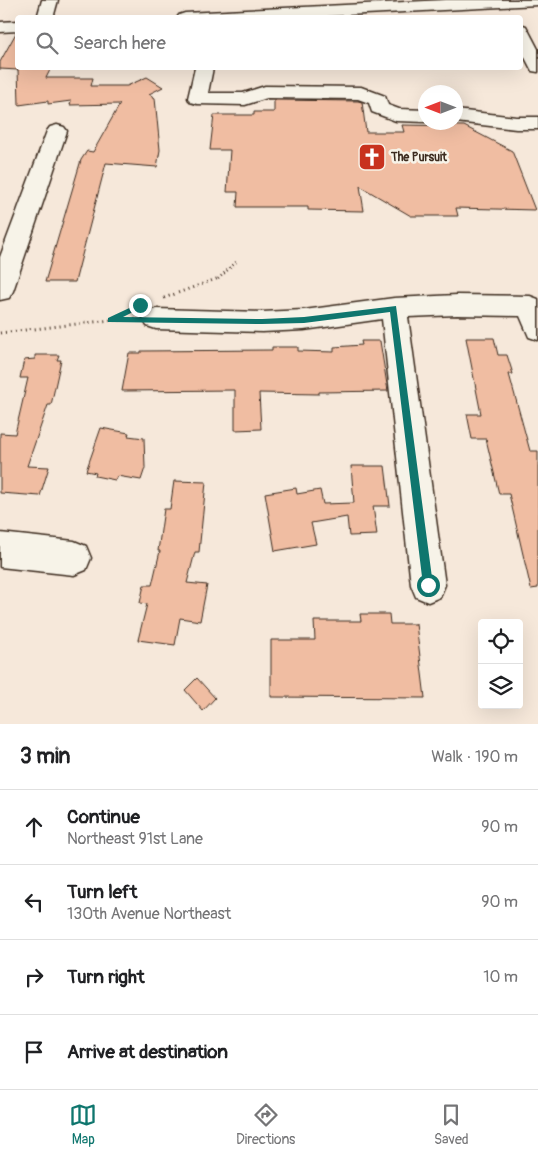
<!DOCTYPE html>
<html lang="en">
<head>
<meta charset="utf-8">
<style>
	body { margin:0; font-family:Pangolin,sans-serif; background:#f6f6f6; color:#202124 }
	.controls { position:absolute; right:15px; bottom:15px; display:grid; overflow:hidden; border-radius:5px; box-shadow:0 5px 20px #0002 }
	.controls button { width:45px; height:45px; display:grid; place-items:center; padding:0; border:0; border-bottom:1px solid #e0e0e0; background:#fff; color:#202124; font:25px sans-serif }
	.compass { position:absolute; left:418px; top:85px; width:45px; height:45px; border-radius:50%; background:#fff; box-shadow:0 5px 20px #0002; rotate:270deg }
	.stop { position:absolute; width:15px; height:15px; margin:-11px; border:4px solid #0f766e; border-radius:50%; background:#fff }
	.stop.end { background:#0f766e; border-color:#fff; box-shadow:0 1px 5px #0008 }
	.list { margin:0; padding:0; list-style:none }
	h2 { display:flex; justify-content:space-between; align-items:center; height:65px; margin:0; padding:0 20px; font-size:21px }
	h2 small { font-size:16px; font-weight:400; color:#757577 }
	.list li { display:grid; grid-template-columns:32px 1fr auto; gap:15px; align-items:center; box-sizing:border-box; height:75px; padding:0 20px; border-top:1px solid #e0e0e0 }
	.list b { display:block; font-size:19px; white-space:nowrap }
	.list p { margin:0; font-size:16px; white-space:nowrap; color:#757577 }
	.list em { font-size:16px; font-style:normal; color:#757577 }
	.icon { flex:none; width:28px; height:28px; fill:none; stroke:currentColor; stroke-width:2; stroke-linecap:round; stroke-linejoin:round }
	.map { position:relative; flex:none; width:538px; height:724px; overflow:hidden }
	.search { position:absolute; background:#fff; box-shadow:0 5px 20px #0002; left:15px; right:15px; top:15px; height:55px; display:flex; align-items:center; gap:12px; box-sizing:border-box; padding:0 18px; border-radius:5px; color:#757577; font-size:19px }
	.sheet { height:365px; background:#fff }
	nav { display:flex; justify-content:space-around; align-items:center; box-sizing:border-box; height:70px; border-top:1px solid #e0e0e0; background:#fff; font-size:14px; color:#757577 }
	nav a { display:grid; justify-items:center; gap:2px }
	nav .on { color:#0f766e }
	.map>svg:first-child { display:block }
	.building { fill:#f0bda2; stroke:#3b2a1e }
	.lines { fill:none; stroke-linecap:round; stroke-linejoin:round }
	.minor-casing { stroke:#3b2a1e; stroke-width:3 }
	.path-far1 { stroke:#3b2a1e; stroke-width:2.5; stroke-dasharray:1 3; stroke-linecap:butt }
	.path { stroke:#3b2a1e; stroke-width:3; stroke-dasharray:1 4; stroke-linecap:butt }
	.minor { fill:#f7f3e8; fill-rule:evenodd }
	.route { fill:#0f766e }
	.labels { text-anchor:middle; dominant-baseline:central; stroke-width:5; stroke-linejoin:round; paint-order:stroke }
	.far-poi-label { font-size:12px; font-weight:bold; fill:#3b2a1e; stroke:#f7f3e8; text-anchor:start }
</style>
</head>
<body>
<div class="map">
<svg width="538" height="724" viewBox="0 0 538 724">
	<rect width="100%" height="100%" fill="#f6e8da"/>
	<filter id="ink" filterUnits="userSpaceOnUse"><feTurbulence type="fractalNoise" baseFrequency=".02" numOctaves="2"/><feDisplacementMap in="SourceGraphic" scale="10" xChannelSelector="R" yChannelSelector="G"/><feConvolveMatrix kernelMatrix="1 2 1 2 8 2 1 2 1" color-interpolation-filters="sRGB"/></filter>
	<g filter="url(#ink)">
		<!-- building -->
		<g class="building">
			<path d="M16,33H18V70L0,69V62Z"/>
			<path d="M18,68H51L46,78H93L91,86H127L147,77L163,87L149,94L155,98L160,150L157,167L106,163L75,282H45L81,160L87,151L93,152L120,104L70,105L71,101L48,104V101L19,105Z"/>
			<path d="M274,100L358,101L362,102L366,132H404L402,125L464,126L512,151L535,210L456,208L458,216H411L360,186L364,211L308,210V207H237L238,192H227L230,150H210L214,115H254V112H274Z"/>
			<path d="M466,338H494L498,355H507L513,374H509L530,451H538V588L531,589L509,494H499L486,439H472L467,414H481Z"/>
			<path d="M361,341H380L388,391L319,392V394L259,393L261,429L235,430V390L122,391L129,353H141V351L272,350V347H298V351L334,352V347L362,345Z"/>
			<path d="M35,355H59L57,360H61L51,405H48L27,466L49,467L40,496L0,493V433L15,434L28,378H20L24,360L35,359Z"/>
			<path d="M101,428L129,433L128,436L144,438L145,468L141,480L117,476L115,480L95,476L96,473L86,471Z"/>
			<path d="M351,466H385L390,506H373L377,535L349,536L347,517L311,523L316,544L275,551L265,493L296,488L297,494L320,490L323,504L354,503Z"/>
			<path d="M174,481L206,482L199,552H195L187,583L207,585L200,621L180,618L175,645L138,640L147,604L140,603L144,585H152L160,551H158L164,509H170Z"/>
			<path d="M360,614H389L390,624H416L425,698L271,697V640H315L314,621H361Z"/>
			<path d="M197,678L215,698L203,711L185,690Z"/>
		</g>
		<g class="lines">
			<!-- minor casing -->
			<g class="minor-casing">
				<g id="minor">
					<path d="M42,0H58L53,18H37Z"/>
					<path d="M446,0H538V5L288,18H177L179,15L185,13Z"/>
					<path d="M18,21V31L0,32V22Z"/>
					<path d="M520,24L526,26L538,49V72L532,71L520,48Z"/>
					<path d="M195,68H213L208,93H243L265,86L361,87L385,96L388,105L399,109L426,110V122L396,121L372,112L369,103L358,99L267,98L245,105L197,104L190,102L188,98Z"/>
					<path d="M456,110L516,117H538V129H516L456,122Z"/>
					<path d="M57,125L64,127L67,131L13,291L9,298L0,300V257L47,131L50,127Z"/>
					<path d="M457,295L530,296L538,299V340L529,337L520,316L457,315L408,317L445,585L440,597L428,602L416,597L411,585L382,319L304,330L262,332L156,329L147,326L143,319L147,312L156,309L262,312L304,310L394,298Z"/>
					<path d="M0,533L74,541L86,546L91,558L86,570L74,575L0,567Z"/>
				</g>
			</g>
			<!-- path-far1 -->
			<path class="path-far1" d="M218,279L236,262"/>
			<!-- path -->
			<g class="path">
				<path d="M164,298L219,278"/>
				<path d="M114,318L137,307"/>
				<path d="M0,333L111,320L136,319"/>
			</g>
			<!-- minor -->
			<use href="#minor" class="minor"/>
		</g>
	</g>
	<!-- route -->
	<path class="route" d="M140,303L144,305L143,307L123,317L262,319L304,317L396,306L433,585L432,588L428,590L424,588L423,585L390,312L304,323L262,324L108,322V318Z"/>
	<!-- icons -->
	<defs>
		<g id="church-square" transform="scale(1.4375)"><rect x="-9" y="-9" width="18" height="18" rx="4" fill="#c8321e" stroke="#f7f3e8"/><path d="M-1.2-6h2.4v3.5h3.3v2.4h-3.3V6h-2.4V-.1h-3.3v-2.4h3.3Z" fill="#fff"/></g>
	</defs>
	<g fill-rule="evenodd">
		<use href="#church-square" x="372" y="157"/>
	</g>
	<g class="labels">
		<!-- far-poi labels -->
		<g class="far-poi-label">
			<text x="391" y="157">The Pursuit</text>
		</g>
	</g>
</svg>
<div class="controls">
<button><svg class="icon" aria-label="locate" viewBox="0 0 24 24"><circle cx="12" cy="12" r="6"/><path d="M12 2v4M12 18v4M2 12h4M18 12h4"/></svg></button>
<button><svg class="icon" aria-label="layers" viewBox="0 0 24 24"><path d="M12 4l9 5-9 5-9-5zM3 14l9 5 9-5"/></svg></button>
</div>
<svg class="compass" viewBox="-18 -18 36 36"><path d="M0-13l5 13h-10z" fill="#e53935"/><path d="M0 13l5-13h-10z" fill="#757577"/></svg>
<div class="stop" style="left:428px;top:585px"></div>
<div class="stop end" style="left:140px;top:305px"></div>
<div class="search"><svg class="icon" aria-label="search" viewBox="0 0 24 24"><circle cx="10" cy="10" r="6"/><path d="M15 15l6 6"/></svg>Search here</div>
</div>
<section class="sheet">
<h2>3 min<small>Walk · 190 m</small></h2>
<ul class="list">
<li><svg class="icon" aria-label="ahead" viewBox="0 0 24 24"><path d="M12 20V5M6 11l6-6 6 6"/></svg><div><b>Continue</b><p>Northeast 91st Lane</p></div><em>90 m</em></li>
<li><svg class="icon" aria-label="left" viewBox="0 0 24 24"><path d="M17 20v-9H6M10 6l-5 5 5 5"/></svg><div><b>Turn left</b><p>130th Avenue Northeast</p></div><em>90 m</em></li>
<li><svg class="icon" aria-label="right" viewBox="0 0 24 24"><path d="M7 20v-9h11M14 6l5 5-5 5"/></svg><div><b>Turn right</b></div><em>10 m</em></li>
<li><svg class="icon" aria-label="arrive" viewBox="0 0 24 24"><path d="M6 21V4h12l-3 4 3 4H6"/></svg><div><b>Arrive at destination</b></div></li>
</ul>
</section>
<nav>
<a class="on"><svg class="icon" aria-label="map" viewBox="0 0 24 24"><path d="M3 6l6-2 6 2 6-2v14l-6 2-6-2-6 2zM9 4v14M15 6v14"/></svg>Map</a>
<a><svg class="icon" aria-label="directions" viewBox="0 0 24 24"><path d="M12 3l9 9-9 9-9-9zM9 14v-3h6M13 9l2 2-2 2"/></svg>Directions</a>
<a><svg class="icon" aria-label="saved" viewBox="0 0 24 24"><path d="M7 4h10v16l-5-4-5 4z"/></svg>Saved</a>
</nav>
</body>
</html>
